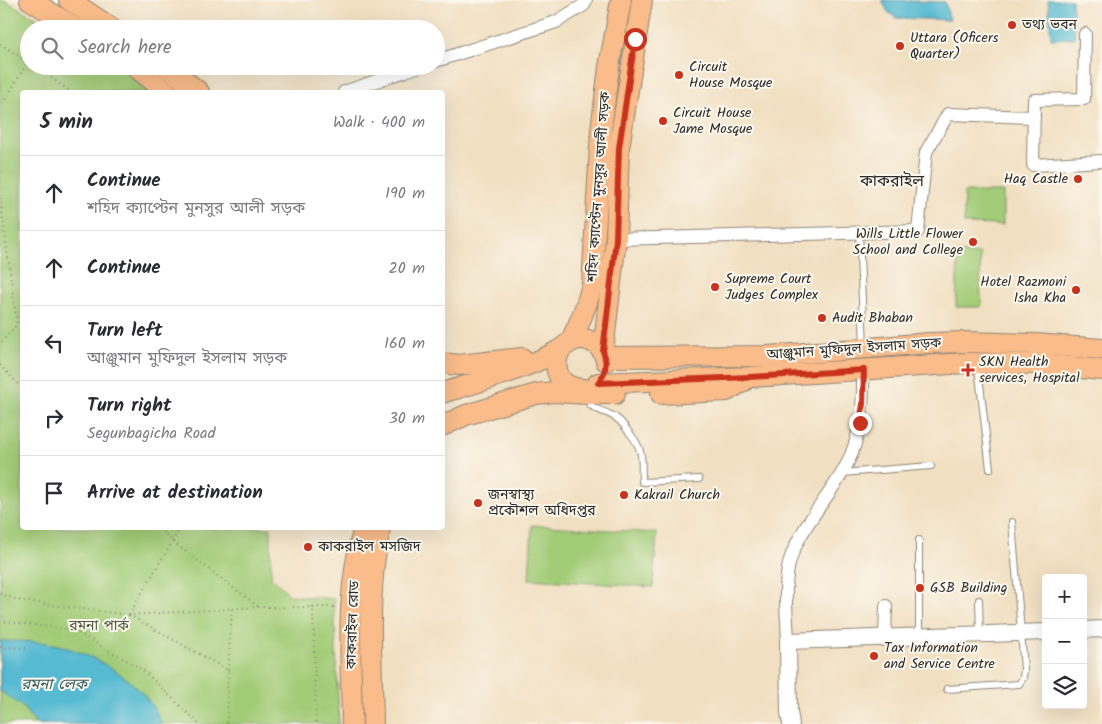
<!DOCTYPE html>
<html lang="en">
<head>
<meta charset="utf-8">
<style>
	body { margin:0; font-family:Kalam,"Noto Sans Bengali",sans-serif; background:#f7f7f7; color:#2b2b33 }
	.controls { position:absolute; right:15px; bottom:15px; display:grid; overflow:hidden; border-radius:5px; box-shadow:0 5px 20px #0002 }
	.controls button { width:45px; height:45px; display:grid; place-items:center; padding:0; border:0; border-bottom:1px solid #e1e1e2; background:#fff; color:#2b2b33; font:25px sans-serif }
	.stop { position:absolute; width:15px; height:15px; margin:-11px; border:4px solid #c8321e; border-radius:50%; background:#fff }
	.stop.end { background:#c8321e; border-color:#fff; box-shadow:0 1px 5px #0008 }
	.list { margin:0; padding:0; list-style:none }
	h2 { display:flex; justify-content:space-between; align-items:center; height:65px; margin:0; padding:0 20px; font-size:21px }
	h2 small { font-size:16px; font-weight:400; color:#7c7c81 }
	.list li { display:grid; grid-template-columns:32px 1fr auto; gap:15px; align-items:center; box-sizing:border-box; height:75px; padding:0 20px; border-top:1px solid #e1e1e2 }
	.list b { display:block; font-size:19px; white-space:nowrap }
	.list p { margin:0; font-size:16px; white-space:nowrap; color:#7c7c81 }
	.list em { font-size:16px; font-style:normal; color:#7c7c81 }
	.icon { flex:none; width:28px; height:28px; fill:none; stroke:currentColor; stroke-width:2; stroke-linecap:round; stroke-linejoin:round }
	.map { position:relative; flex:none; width:1102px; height:724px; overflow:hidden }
	.search { position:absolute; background:#fff; box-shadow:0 5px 20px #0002; left:20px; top:20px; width:425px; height:55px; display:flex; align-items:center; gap:12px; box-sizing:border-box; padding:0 18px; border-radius:28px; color:#7c7c81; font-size:19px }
	.panel { position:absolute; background:#fff; box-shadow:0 5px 20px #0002; left:20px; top:90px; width:425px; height:440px; border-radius:5px }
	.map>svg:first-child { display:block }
	.green { fill:#a2cc77; stroke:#667c51 }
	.water { fill:#54bad2; stroke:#40727e }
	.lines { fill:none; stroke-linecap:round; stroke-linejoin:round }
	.service-casing { stroke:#8e8576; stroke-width:8 }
	.minor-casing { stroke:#8e8576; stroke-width:14 }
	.tertiary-casing { stroke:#8e8576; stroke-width:18 }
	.primary-casing { stroke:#8e8576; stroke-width:22 }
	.path { stroke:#8e8576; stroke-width:2; stroke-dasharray:1 4; stroke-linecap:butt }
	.service { stroke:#fff; stroke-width:6 }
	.minor { stroke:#fff; stroke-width:12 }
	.tertiary { stroke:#fff; stroke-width:16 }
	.primary { stroke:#f9bc8a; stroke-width:20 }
	.route { stroke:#c8321e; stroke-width:6 }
	.poi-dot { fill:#c8321e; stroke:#fbf7ec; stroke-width:2 }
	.labels { text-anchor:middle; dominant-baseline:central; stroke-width:4; stroke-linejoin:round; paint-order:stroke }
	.poi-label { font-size:14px; fill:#2b2b2b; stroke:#fbf7ec; text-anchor:start }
	.street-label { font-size:14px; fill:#2b2b2b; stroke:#fbf7ec }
	.park-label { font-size:14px; fill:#4f5b42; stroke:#fbf7ec }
	.water-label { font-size:15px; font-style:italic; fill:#395d65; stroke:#fbf7ec }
	.quarter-label { font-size:16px; fill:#2b2b2b; stroke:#fbf7ec }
</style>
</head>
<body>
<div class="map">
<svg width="1102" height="724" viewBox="0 0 1102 724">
	<rect width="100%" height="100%" fill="#fbf7ec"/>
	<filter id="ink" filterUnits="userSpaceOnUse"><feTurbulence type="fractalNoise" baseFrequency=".02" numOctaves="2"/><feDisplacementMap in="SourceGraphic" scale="10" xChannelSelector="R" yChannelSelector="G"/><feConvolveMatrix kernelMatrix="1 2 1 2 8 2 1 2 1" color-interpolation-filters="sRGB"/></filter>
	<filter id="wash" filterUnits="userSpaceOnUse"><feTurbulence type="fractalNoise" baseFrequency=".0096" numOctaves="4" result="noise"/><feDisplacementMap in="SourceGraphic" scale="20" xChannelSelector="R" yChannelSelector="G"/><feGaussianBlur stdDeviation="1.12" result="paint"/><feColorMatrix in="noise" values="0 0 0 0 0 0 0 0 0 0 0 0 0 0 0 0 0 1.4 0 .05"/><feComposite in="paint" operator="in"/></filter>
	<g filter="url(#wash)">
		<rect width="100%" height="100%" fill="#f1dfc1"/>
		<!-- green -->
		<g class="green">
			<path d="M0,0H4L55,29H29V66H123L157,92H22V528H271V577L290,595L334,599L339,724H0Z"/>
			<path d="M964,192H1003V225L964,224Z"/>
			<path d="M958,252L980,254L981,307H956Z"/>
			<path d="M532,525L657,533L653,587L529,579Z"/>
		</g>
		<!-- water -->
		<g class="water">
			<path d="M882,0L945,2L950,20L896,18L888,12Z"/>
			<path d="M1048,0H1072L1075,38L1051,39Z"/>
			<path d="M0,641C20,641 42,641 62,646C101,658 146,684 162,724H36L22,706L0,691Z"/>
		</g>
	</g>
	<g filter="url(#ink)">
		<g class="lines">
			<!-- service casing -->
			<g class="service-casing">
				<g id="service">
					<path d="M859,232L864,346"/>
					<path d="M978,367L990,469"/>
					<path d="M588,396L590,405C599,412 602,410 611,415C618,418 624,425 628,431C645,451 641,458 642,482L699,479"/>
					<path d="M842,473L931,466"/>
					<path d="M919,540V635"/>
					<path d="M979,600L980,633"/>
					<path d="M947,689L1019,684L1023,678L1024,669L1012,522"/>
				</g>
			</g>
			<!-- minor casing -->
			<g class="minor-casing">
				<g id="minor">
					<path d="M1085,34L1084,99L1034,100L1033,165L1102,161"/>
					<path d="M436,61L556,22L584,5L586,0"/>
					<path d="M344,92L420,66"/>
					<path d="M616,239L918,231L926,152L948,114L1034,117"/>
					<path d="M885,637L886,606"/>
					<path d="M788,641C787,613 782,580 792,554C804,524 826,500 842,473C861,443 864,404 863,370"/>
				</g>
			</g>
			<!-- tertiary casing -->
			<g class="tertiary-casing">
				<g id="tertiary">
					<path d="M1083,630L1102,629"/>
					<path d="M791,724L789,712L788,641L1046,632"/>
				</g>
			</g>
			<!-- primary casing -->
			<g class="primary-casing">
				<g id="primary">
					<path d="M30,0L77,29"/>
					<path d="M69,0L113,29"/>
					<path d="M134,66L167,92"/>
					<path d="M166,66L199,92"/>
					<path d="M570,342C580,323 587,305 592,285L601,130L609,67L621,0"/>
					<path d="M560,350C551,370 560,389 584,389"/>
					<path d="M603,351L616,239L619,148L642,0"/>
					<path d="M605,357L768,356L929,343L965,342L1035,344L1102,349"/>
					<path d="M442,363L459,365L522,358"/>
					<path d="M598,383L750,377L966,363L1040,364L1102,370"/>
					<path d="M442,393C468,385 495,378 520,368C533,363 547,358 559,350C566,346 570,340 579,339C592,338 604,348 606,361"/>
					<path d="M661,394L727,391L744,381"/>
					<path d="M442,426L466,415L536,394L554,392L588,394H615"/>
					<path d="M352,724C351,658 345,591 364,528"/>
					<path d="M373,724C372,658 366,592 380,528"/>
				</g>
			</g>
			<!-- path -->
			<g class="path">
				<path d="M0,44L29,62"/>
				<path d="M35,66L71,92"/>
				<path d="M0,108L28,62"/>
				<path d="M0,198L17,324L0,344"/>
				<path d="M0,365L22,388"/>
				<path d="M159,528L173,542L259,607"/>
				<path d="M0,594L22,601L129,615L259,607H335"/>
				<path d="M313,606L316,724"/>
				<path d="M129,615L228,670L227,724"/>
				<path d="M129,615L180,528"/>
				<path d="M0,621L73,630L143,670L199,724"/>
				<path d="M0,647L26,648"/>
				<path d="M228,670L232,608"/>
			</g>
			<!-- service -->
			<use href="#service" class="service"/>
			<!-- minor -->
			<use href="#minor" class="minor"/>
			<!-- tertiary -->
			<use href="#tertiary" class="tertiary"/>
			<!-- primary -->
			<use href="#primary" class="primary"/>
		</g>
	</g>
	<g class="lines" filter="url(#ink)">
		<!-- route -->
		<path class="route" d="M635,39L619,148L616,239L603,351C608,363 606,373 598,383L750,377L864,370L863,404L860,423"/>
	</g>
	<!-- markers -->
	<g class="poi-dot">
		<circle cx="1012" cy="25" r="5"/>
		<circle cx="900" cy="46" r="5"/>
		<circle cx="679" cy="75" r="5"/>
		<circle cx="663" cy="121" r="5"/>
		<circle cx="1078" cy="179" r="5"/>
		<circle cx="973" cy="242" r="5"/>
		<circle cx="715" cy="287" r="5"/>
		<circle cx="1076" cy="290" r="5"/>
		<circle cx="822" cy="318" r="5"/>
		<path d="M965.5 362.5h5v5h5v5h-5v5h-5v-5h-5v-5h5z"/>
		<circle cx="624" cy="495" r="5"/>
		<circle cx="478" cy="503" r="5"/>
		<circle cx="308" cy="547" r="5"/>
		<circle cx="920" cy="588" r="5"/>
		<circle cx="874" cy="656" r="5"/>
	</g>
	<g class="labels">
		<!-- poi labels -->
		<g class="poi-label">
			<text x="1022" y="25">তথ্য ভবন</text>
			<text x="910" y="38">Uttara (Oficers<tspan x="910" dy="16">Quarter)</tspan></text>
			<text x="689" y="67">Circuit<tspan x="689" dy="16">House Mosque</tspan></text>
			<text x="673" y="113">Circuit House<tspan x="673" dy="16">Jame Mosque</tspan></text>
			<text x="1068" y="179" text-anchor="end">Haq Castle</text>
			<text x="963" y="234" text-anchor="end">Wills Little Flower<tspan x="963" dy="16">School and College</tspan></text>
			<text x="725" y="279">Supreme Court<tspan x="725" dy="16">Judges Complex</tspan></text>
			<text x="1066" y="282" text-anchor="end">Hotel Razmoni<tspan x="1066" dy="16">Isha Kha</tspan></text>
			<text x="832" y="318">Audit Bhaban</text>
			<text x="979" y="362">SKN Health<tspan x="979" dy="16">services, Hospital</tspan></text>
			<text x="488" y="495">জনস্বাস্থ্য<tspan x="488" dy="16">প্রকৌশল অধিদপ্তর</tspan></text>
			<text x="634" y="495">Kakrail Church</text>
			<text x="318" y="547">কাকরাইল মসজিদ</text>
			<text x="930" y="588">GSB Building</text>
			<text x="884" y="648">Tax Information<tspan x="884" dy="16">and Service Centre</tspan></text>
		</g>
		<!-- street labels -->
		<g class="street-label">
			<text transform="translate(599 187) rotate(-86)">শহিদ ক্যাপ্টেন মুনসুর আলী সড়ক</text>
			<text transform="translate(854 349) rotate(-4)">আঞ্জুমান মুফিদুল ইসলাম সড়ক</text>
			<text transform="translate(353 625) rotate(-88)">কাকরাইল রোড</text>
		</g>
		<!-- park labels -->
		<g class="park-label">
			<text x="99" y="626">রমনা পার্ক</text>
		</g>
		<!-- water labels -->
		<g class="water-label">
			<text x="54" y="685">রমনা লেক</text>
		</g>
		<!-- quarter labels -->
		<g class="quarter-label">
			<text x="892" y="181">কাকরাইল</text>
		</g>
	</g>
</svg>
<div class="controls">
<button>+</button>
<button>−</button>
<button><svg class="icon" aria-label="layers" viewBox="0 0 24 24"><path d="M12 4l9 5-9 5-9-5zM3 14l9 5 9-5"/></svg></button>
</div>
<div class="stop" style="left:635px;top:39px"></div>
<div class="stop end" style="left:860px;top:423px"></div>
<div class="search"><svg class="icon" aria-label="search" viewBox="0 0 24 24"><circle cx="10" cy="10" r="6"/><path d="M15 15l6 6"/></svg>Search here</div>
<section class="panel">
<h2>5 min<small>Walk · 400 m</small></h2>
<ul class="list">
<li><svg class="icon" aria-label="ahead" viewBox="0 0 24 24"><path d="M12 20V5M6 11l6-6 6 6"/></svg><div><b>Continue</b><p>শহিদ ক্যাপ্টেন মুনসুর আলী সড়ক</p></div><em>190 m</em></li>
<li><svg class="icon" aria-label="ahead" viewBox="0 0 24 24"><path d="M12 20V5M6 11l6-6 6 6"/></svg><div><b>Continue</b></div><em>20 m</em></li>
<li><svg class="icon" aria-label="left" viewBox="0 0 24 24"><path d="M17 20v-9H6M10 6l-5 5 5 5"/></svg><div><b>Turn left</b><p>আঞ্জুমান মুফিদুল ইসলাম সড়ক</p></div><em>160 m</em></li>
<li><svg class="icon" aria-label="right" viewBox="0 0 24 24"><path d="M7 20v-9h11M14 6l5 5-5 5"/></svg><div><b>Turn right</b><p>Segunbagicha Road</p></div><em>30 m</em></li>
<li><svg class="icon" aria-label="arrive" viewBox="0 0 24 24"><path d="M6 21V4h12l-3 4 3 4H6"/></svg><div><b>Arrive at destination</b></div></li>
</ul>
</section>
</div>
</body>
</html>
